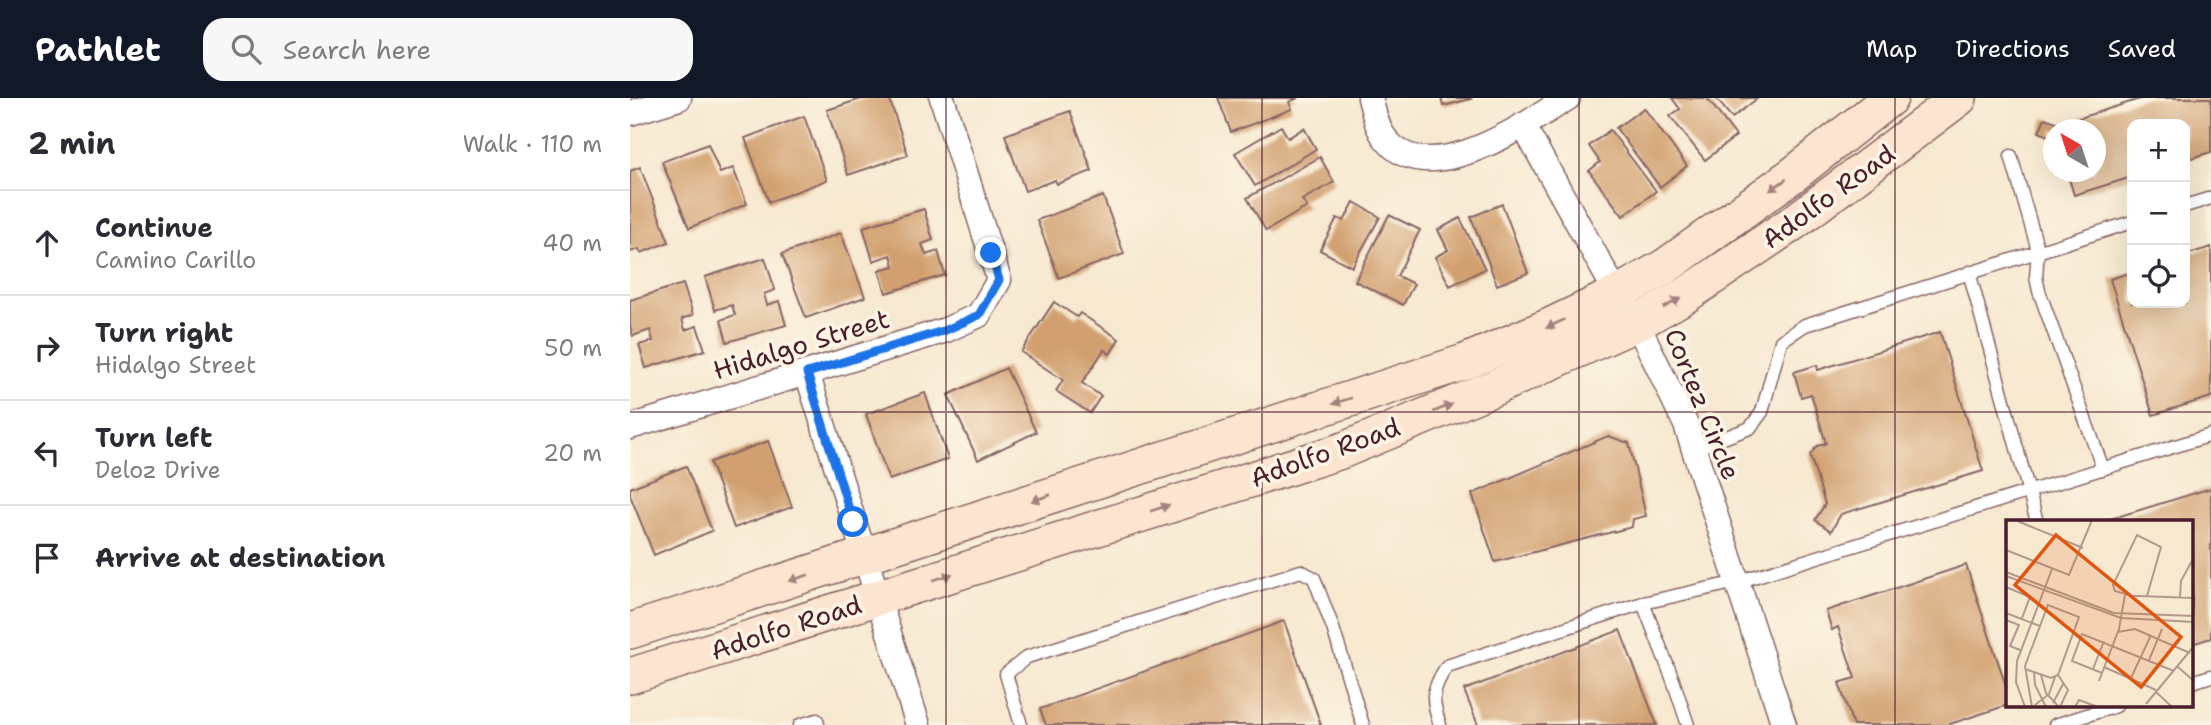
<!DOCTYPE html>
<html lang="en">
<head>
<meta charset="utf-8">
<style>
	body { margin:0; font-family:"Shantell Sans",sans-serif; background:#f7f7f7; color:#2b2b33 }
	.controls { position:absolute; right:21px; top:21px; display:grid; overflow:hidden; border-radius:14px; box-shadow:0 7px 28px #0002 }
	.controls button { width:63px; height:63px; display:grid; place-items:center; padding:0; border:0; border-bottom:2px solid #e1e1e2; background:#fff; color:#2b2b33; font:35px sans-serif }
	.compass { position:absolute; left:1413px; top:21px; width:63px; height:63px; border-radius:50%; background:#fff; box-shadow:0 7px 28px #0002; rotate:321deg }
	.stop { position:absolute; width:21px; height:21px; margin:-16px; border:5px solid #1a73e8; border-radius:50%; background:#fff }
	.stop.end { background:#1a73e8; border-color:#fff; box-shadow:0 2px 7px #0008 }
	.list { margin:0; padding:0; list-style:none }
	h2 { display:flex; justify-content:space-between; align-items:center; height:91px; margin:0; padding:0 28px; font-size:30px }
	h2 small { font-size:23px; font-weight:400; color:#7c7c81 }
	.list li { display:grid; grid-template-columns:46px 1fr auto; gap:21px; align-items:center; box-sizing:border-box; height:105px; padding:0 28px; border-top:2px solid #e1e1e2 }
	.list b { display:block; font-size:26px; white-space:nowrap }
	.list p { margin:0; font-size:23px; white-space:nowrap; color:#7c7c81 }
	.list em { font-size:23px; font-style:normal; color:#7c7c81 }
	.icon { flex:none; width:38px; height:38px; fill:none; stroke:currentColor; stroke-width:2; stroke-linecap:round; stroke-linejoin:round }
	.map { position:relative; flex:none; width:1581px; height:627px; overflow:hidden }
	header { display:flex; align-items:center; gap:42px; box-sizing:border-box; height:98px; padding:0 35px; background:#111827; color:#fff }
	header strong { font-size:33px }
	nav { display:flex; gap:38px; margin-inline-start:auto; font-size:24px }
	.search { width:490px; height:63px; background:#f7f7f7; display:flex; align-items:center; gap:18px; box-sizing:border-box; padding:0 24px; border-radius:21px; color:#7c7c81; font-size:26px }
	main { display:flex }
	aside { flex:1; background:#fff }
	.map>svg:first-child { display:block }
	.building { fill:#d2a070 }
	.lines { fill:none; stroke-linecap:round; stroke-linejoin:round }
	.lane-casing { stroke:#876565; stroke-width:15 }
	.street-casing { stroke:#876565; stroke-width:27 }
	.secondary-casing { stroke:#876565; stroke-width:38 }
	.lane { stroke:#fff; stroke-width:12 }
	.street { stroke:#fff; stroke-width:24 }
	.secondary { stroke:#fce5d0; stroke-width:35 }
	.oneway { fill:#a3827e }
	.route { stroke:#1a73e8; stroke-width:9 }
	.grid { fill:none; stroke:#4a1f2b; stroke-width:2; stroke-opacity:0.55 }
	.labels { text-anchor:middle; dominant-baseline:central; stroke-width:7; stroke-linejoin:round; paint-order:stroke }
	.street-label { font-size:26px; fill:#4a1f2b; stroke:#fcf5e5 }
	.inset-road { fill:none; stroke:#b2988e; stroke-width:2 }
	.view { fill:#e0560e; fill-opacity:0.15; stroke:#e0560e; stroke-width:3.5 }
	.inset-edge { fill:none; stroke:#4a1f2b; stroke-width:3.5 }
</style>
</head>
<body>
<header>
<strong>Pathlet</strong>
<div class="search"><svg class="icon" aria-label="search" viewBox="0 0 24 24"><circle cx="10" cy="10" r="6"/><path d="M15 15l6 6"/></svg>Search here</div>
<nav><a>Map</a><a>Directions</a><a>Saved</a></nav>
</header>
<main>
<aside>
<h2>2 min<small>Walk · 110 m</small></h2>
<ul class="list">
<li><svg class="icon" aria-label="ahead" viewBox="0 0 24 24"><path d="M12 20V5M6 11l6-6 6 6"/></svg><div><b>Continue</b><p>Camino Carillo</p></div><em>40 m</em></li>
<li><svg class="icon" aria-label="right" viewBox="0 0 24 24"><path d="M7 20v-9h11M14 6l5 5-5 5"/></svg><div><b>Turn right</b><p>Hidalgo Street</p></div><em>50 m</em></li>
<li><svg class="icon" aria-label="left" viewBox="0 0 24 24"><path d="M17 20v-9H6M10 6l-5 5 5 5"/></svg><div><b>Turn left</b><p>Deloz Drive</p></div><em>20 m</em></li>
<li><svg class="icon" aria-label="arrive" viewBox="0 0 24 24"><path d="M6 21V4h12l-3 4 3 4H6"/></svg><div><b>Arrive at destination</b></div></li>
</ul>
</aside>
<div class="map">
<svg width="1581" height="627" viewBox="0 0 1581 627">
	<rect width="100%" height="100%" fill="#fcf5e5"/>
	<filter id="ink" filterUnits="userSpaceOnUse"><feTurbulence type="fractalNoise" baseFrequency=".0143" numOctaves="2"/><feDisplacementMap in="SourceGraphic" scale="14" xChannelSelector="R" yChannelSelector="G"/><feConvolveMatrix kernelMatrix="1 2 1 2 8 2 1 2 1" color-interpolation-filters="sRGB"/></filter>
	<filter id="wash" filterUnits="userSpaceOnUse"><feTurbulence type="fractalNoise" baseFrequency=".00686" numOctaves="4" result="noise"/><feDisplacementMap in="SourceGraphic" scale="28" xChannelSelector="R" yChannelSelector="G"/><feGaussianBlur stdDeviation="1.57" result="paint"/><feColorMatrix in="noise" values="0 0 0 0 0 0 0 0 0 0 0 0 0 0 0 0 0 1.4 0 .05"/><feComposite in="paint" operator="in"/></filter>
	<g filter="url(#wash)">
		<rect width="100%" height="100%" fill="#f7e8d0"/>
		<g id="blocks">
			<!-- building -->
			<g class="building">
				<path d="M234,0H259L278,57L218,77L197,12Z"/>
				<path d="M588,0H668L659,4L662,11L601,34Z"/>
				<path d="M811,0H840L841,1L813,8Z"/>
				<path d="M1042,0H1077L1106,38L1075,62L1040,18L1050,11Z"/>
				<path d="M1086,0H1128L1102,20Z"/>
				<path d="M1513,0H1581V54L1555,62V26H1502V79L1444,97L1437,74H1465V32H1423V40L1409,34L1415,20L1431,26Z"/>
				<path d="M1014,10L1057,68L1030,89L986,30Z"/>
				<path d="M440,13L462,73L427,86L425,82L395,93L375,37Z"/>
				<path d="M174,18L197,82L139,104L115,40Z"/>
				<path d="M651,28L658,40L674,30L686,51L625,88L605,55Z"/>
				<path d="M980,32L1026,93L993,118L959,73L970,64L959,48Z"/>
				<path d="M78,46L90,75L103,70L117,106L59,130L32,64Z"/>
				<path d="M690,59L704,84L672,102L677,109L636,133L617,100Z"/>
				<path d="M10,69L39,144L11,155L9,151L0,154V73Z"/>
				<path d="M473,98L494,156L429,180L407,122Z"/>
				<path d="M724,104L750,119L722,169L690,152L707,120L714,123Z"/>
				<path d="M872,106L898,175L867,187L841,119Z"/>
				<path d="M294,111L303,142L292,146L296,157L308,153L315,177L256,195L249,172L264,168L261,157L243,163L233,129Z"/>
				<path d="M759,117L790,132L767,178L784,186L773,207L725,183Z"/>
				<path d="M830,120L855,171L820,188L805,159L818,152L808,132Z"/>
				<path d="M211,135L235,199L176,220L152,156Z"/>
				<path d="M1581,149V299L1523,317L1480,181L1502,174V205H1555V157Z"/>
				<path d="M135,160L145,192L134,196L137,207L149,203L156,227L97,244L91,222L105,217L102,207L85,212L75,179Z"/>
				<path d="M53,186L63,217L52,221L55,232L67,228L75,252L16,270L9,247L23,243L20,232L3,238L0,228V202Z"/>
				<path d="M424,204L447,219L450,215L489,241L480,256L474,252L452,285L471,298L460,315L426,293L433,282L391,254Z"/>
				<path d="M1310,234L1353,373L1211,416L1201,433L1185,422L1195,406L1180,357L1187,348L1196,345L1181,296L1171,299L1164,274L1187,267L1188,272Z"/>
				<path d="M376,270L406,334L348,362L318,297Z"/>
				<path d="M295,295L318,361L259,382L236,316Z"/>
				<path d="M978,338L999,345L1016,418L1003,421L1002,429L865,464L842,396Z"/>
				<path d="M138,343L162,409L104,430L80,364Z"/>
				<path d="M56,368L82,433L24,457L0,397V390Z"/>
				<path d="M1581,390V540L1562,546V424L1474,423Z"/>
				<path d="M1336,467L1378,594V607L1317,627H1223L1209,585L1225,580L1208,529L1202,532L1196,513Z"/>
				<path d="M654,523L691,627H416L410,611Z"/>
				<path d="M990,532L1027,627H848L834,592Z"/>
			</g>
		</g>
	</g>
	<g filter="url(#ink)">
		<use href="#blocks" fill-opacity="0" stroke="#876565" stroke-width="2"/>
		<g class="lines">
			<!-- lane casing -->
			<g class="lane-casing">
				<g id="lane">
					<path d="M1381,58L1408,152L1406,179L1409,193L1473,371"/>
					<path d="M1555,108L1581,100"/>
					<path d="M1339,174L1407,424"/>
					<path d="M1064,351L1120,330L1132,314L1151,243L1175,227L1502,124"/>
					<path d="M1013,505L1043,582L1058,627"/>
					<path d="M1562,584L1581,578"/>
					<path d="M170,627L187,622L188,627"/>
					<path d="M391,627L376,576L397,559L671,473L684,480L703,530L733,627"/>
					<path d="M810,627C801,601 801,592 817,568L1013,505L1107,484L1581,337"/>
					<path d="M1425,627L1486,608"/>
				</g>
			</g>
			<!-- street casing -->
			<g class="street-casing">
				<g id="street">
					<path d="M740,0C744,13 746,29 755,40C797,96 895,26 938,0"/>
					<path d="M0,15L49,0"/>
					<path d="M893,27L987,196L1007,225L1056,327L1154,627"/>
					<path d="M177,275L288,627"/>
					<path d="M0,329L316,232L349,217L369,182L312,0"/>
				</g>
			</g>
			<!-- secondary casing -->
			<g class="secondary-casing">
				<g id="secondary">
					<path d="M0,533L835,264L922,227L987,196L1036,168L1164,76L1260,0"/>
					<path d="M0,578L711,353L866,289L1007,225L1056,197L1163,125L1329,0"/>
				</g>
			</g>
			<!-- lane -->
			<use href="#lane" class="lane"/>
			<!-- street -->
			<use href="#street" class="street"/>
			<!-- secondary -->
			<use href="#secondary" class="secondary"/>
		</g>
		<!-- one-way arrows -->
		<defs><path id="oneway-solid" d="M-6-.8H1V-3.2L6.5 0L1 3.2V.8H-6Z" transform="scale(1.75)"/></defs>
		<g class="oneway">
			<use href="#oneway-solid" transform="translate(1148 87) rotate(145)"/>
			<use href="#oneway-solid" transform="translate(1042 205) rotate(-29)"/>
			<use href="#oneway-solid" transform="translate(925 226) rotate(155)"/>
			<use href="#oneway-solid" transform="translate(712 303) rotate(162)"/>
			<use href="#oneway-solid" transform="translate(813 310) rotate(-22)"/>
			<use href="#oneway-solid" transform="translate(411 400) rotate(161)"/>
			<use href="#oneway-solid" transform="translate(530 410) rotate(-18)"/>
			<use href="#oneway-solid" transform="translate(313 479) rotate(-18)"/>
			<use href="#oneway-solid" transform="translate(169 480) rotate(162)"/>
		</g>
	</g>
	<g class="lines" filter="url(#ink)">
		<!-- route -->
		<path class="route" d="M223,424L177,275L316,232L349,217L369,182L361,155"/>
	</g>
	<!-- grid -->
	<path class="grid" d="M316,0V627M632,0V627M949,0V627M1265,0V627M0,314H1581"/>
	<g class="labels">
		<!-- street labels -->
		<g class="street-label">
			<text transform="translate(1198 98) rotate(-36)">Adolfo Road</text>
			<text transform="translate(171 246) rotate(-17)">Hidalgo Street</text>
			<text transform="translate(1073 306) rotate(68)">Cortez Circle</text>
			<text transform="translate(695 354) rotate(-20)">Adolfo Road</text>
			<text transform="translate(156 529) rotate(-18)">Adolfo Road</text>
		</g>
	</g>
	<!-- overview -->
	<g transform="translate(1376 422)">
		<rect width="187" height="187" fill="#f7e8d0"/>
		<path class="inset-road" d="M9,0L77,28M0,30L63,55L86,0M0,52L108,93L188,96M0,56L115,98L188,102M0,67L24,77L16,98M141,76L155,27L131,15L107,65L109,71L126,76H133L188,78M174,77L175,61L188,37M0,93L34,106L19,146L26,187M0,100L13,105L4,126L14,130M112,112L129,109L184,133M143,140L156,109M98,147L150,170M172,147L188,161M19,149L45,158L52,155L73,97L42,85L34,106M87,149L98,121M28,152L29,165L40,187M96,153L66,141L76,114L168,151M35,155L40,173L53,187M52,155L62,170L54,187M125,158L145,115M93,161L113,109L119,75M149,171L166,187M47,183L57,164M140,184L188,126M29,185L43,174L49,157M19,187L10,162L11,141L46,49M69,187L73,180L92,187"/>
		<path class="view" d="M50,15L175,117L135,167L9,65Z"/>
		<rect width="187" height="187" class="inset-edge"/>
	</g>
</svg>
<div class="controls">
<button>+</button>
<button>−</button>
<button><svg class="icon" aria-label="locate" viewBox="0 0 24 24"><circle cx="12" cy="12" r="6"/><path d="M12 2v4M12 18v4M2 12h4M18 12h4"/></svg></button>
</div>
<svg class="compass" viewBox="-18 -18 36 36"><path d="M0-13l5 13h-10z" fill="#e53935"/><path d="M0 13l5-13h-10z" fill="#7c7c81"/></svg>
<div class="stop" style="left:223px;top:424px"></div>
<div class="stop end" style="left:361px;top:155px"></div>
</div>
</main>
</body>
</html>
